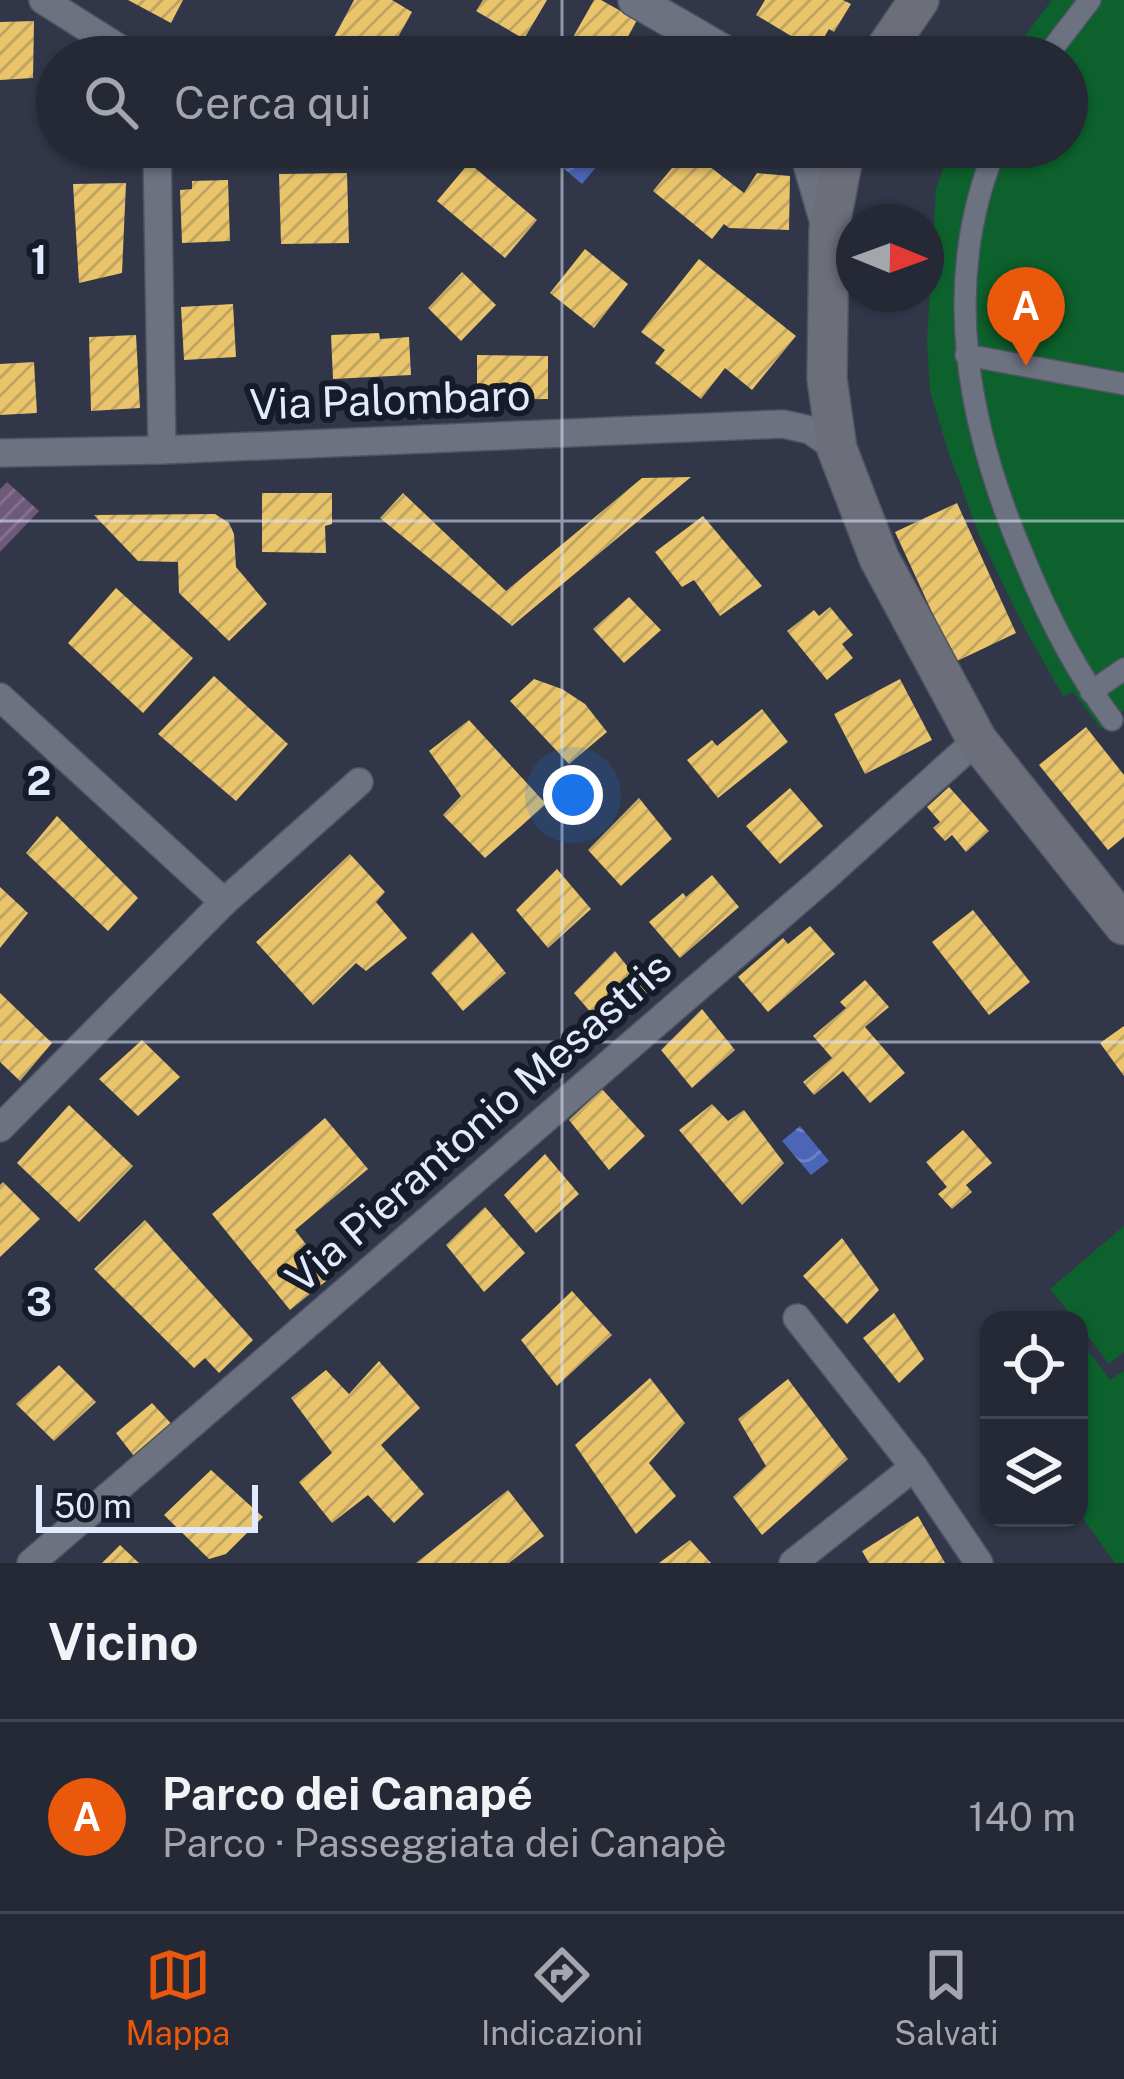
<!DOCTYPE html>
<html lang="it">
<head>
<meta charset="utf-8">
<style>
	body { margin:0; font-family:"Public Sans",sans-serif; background:#313542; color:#f1f3f6 }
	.controls { position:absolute; right:36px; bottom:36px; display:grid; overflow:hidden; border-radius:24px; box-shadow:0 3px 9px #0004 }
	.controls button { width:108px; height:108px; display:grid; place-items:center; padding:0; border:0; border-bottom:3px solid #424551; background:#252936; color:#f1f3f6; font:60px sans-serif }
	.compass { position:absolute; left:836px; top:204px; width:108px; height:108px; border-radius:50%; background:#252936; box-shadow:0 3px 9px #0004; rotate:91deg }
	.scale { position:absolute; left:36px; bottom:30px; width:222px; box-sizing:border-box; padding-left:12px; border:6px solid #e2eaff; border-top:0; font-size:33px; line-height:42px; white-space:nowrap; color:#e2eaff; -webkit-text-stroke:9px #161b2a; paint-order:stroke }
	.you { position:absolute; left:573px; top:795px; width:42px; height:42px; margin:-30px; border:9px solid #fff; border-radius:50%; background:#1a73e8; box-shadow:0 0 0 18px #1a73e833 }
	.badge { display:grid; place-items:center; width:78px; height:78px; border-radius:50%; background:#ea580c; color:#fff; font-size:39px; font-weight:700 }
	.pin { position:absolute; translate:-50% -99px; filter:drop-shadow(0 3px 6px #0008) }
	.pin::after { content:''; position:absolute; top:63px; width:42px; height:36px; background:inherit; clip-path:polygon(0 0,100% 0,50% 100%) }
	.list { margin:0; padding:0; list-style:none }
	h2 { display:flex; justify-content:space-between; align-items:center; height:156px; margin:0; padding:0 48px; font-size:51px }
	h2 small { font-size:39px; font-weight:400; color:#a3a6ad }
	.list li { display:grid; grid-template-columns:78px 1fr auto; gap:36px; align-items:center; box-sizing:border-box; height:192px; padding:0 48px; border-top:3px solid #424551 }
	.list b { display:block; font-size:45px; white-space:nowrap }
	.list p { margin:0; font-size:39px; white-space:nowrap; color:#a3a6ad }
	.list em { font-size:39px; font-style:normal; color:#a3a6ad }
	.icon { flex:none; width:66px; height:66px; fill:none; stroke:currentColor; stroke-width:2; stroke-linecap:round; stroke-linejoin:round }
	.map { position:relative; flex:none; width:1124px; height:1563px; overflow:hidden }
	.search { position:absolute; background:#252936; box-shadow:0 3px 9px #0004; left:36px; right:36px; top:36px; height:132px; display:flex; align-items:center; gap:30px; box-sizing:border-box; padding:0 42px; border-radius:66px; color:#a3a6ad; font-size:45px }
	.sheet { height:348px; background:#252936 }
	nav { display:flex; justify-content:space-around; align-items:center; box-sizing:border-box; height:168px; border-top:3px solid #424551; background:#252936; font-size:33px; color:#a3a6ad }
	nav a { display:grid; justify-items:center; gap:6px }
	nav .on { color:#ea580c }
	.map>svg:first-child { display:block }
	.park { fill:#0d612c }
	.water { fill:url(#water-waves) }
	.homes { fill:url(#homes-hatch) }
	.offices { fill:url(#offices-hatch) }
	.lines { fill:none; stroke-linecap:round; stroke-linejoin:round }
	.pedestrian-casing { stroke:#4f5464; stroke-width:24 }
	.minor-casing { stroke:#4f5464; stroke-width:30 }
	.tertiary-casing { stroke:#4f5464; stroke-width:36 }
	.secondary-casing { stroke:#4f5464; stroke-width:42 }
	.pedestrian { stroke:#6c727f; stroke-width:21 }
	.minor { stroke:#6c727f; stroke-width:27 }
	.tertiary { stroke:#6c727f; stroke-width:33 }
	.secondary { stroke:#6c6f7a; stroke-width:39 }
	.grid { fill:none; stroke:#e2eaff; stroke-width:3; stroke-opacity:0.55 }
	.labels { text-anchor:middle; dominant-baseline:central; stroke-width:12; stroke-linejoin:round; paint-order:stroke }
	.street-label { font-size:42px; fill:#e2eaff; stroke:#161b2a }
	.grid-label { font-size:39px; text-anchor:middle; font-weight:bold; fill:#e2eaff; stroke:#161b2a; stroke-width:12; stroke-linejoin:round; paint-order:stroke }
</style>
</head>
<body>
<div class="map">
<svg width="1124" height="1563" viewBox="0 0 1124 1563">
	<defs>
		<pattern id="water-waves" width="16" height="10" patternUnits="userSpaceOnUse" patternTransform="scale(3)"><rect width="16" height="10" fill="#4b66b7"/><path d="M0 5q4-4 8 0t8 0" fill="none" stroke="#6d83c5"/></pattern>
		<pattern id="homes-hatch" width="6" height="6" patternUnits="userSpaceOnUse" patternTransform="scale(3)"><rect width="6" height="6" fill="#e9c46a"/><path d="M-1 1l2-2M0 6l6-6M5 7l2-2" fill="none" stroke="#c0a462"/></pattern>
		<pattern id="offices-hatch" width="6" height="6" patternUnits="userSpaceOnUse" patternTransform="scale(3)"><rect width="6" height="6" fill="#6d597a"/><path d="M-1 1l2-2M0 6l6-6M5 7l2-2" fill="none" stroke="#82718e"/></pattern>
	</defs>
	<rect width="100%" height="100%" fill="#313748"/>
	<!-- park -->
	<g class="park">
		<path d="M1052,0H1124V710L1101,729L1073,692L1063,696L1025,629L980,537L949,454L930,391L927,341L936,188L951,147H1067V57H1009Z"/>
		<path d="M1124,1226V1352L1109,1364L1079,1325V1320H1075L1050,1289Z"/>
		<path d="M1079,1339L1110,1380L1124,1371V1563H1115L1085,1521L1079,1501Z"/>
	</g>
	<!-- water -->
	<g class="water">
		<path d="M579,147H613L582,184L562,167Z"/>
		<path d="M800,1126L829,1161L811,1175L782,1141Z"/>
	</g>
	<!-- homes -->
	<g class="homes">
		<path d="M128,0H183L171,23Z"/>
		<path d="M354,0H392L412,12L387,57H357L331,43Z"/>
		<path d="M483,0H547L524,39L476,11Z"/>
		<path d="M594,0H601L637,20L617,57H603L572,39Z"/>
		<path d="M765,0H843L851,4L834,32L829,29L816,51L756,15Z"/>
		<path d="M34,21L33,78L0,80V22Z"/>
		<path d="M645,38L678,57H634Z"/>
		<path d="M375,147H426L411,164Z"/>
		<path d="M696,156L744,193L757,173L790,176L789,230L729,228L724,224L712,239L653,191L681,157L688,165Z"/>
		<path d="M469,163L537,220L505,258L437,201Z"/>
		<path d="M347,173L349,243L281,244L279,174Z"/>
		<path d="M228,180L230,241L182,243L180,190L192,189V181Z"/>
		<path d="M126,183L122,273L79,283L73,184Z"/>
		<path d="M585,249L628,284L594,328L550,293Z"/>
		<path d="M699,259L796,336L752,390L725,368L701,399L655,363L665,350L641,332Z"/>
		<path d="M462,272L496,305L461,341L428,308Z"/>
		<path d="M233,304L236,357L184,360L181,307Z"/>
		<path d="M379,333L380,339L409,337L411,375L333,379L331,335Z"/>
		<path d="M136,335L140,408L91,411L89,337Z"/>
		<path d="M477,355L548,356V399L477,400Z"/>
		<path d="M34,362L37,413L0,415V364Z"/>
		<path d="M691,477L512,626L380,518L403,493L506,591L642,478Z"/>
		<path d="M262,493H332V524L325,526L326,553L262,552Z"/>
		<path d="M957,503L1016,633L955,662L895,532Z"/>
		<path d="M215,514L229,523L234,534L236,567L267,604L229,641L179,593L178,562L138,561L94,515Z"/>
		<path d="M703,516L762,586L720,616L694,580L682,587L655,552Z"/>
		<path d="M116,588L193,658L143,713L68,643Z"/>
		<path d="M629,597L661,630L624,663L593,629Z"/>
		<path d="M830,607L853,635L842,644L853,658L827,680L787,631L814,610L819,616Z"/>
		<path d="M214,676L288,744L236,801L158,734Z"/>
		<path d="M534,679L562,689L585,704L607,732L569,764L510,701Z"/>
		<path d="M900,679L932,740L865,774L834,714Z"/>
		<path d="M762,709L788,742L718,798L687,760L712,740L717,746Z"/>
		<path d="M469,720L546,804L485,858L443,815L461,796L429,751Z"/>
		<path d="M1086,727L1124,775V837L1108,850L1039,765Z"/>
		<path d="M949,787L989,831L966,852L952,835L945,841L933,828L940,822L927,807Z"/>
		<path d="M790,788L823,826L780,864L746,826Z"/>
		<path d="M639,798L672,839L621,886L588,850Z"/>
		<path d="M57,816L138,898L108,931L26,853Z"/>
		<path d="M350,854L385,892L376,902L407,938L366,971L356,963L313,1005L256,942Z"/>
		<path d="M557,869L591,909L548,948L516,910Z"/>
		<path d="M712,875L739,907L680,958L649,922L683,893L686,897Z"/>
		<path d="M0,887L28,913L0,948Z"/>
		<path d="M973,910L1030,982L989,1015L932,942Z"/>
		<path d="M810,926L835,954L768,1012L738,977L783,938L788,944Z"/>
		<path d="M472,932L506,973L463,1011L431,973Z"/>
		<path d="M615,951L648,992L606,1030L574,993Z"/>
		<path d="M865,980L889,1007L865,1027L905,1073L870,1103L843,1071L814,1095L803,1082L832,1058L813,1036L846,1008L840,1002Z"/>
		<path d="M0,993L52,1043L20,1081L0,1062Z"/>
		<path d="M702,1009L735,1050L692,1088L661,1050Z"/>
		<path d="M1124,1026V1076L1100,1043Z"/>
		<path d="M142,1040L180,1077L138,1116L99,1079Z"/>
		<path d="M602,1089L645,1136L609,1170L569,1120Z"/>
		<path d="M712,1104L728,1121L744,1110L784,1163L742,1205L679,1130Z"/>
		<path d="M69,1105L133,1166L79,1222L17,1163Z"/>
		<path d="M325,1118L368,1169L295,1230L331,1277L290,1310L212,1214Z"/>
		<path d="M963,1130L992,1163L966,1185L972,1192L952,1209L938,1194L947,1187L926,1162Z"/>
		<path d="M545,1154L579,1194L536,1233L504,1195Z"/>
		<path d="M3,1182L40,1219L0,1257V1185Z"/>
		<path d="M485,1207L525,1253L484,1292L446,1245Z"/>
		<path d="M145,1220L253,1340L219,1373L205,1358L194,1368L94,1269Z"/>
		<path d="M842,1238L879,1290L847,1324L803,1276Z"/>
		<path d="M572,1291L612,1335L557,1386L521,1340Z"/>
		<path d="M894,1313L924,1359L899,1383L863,1338Z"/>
		<path d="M379,1361L420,1408L381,1445L424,1494L394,1523L368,1495L332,1523L299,1482L332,1453L291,1398L326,1370L349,1394Z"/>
		<path d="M59,1365L96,1402L54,1441L16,1404Z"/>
		<path d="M650,1378L685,1423L649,1463L676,1496L636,1534L575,1445Z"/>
		<path d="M788,1379L848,1459L762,1535L733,1497L766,1466L738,1419Z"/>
		<path d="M152,1403L178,1431L140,1464L116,1433Z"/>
		<path d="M211,1470L263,1517L226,1554L209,1559L164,1515Z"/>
		<path d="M508,1490L544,1536L509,1563H416Z"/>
		<path d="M918,1516L945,1563H869L862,1551Z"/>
		<path d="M690,1540L711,1563H659Z"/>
		<path d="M120,1545L139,1563H102Z"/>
	</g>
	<!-- offices -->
	<path class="offices" d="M7,482L39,511L0,552V489Z"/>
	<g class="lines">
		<!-- pedestrian casing -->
		<g class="pedestrian-casing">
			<g id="pedestrian">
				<path d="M1046,57L1090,0"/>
				<path d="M996,147C939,284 968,427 1024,558C1047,615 1076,671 1112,720"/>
				<path d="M966,355L1124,384"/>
				<path d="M1091,692L1124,669"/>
			</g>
		</g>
		<!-- minor casing -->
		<g class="minor-casing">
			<g id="minor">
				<path d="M43,0L133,57"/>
				<path d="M157,147L162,450"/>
				<path d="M0,453L162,450L783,424L810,430L837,449"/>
				<path d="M0,697L224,902L0,1128"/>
				<path d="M224,902L359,782"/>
				<path d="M797,1318L914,1467L979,1563"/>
				<path d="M31,1563L822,880L977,740"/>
				<path d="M793,1563L914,1467"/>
			</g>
		</g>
		<!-- tertiary casing -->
		<g class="tertiary-casing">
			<g id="tertiary">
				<path d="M635,0L733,57"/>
				<path d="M805,147L828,226"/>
			</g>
		</g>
		<!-- secondary casing -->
		<g class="secondary-casing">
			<g id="secondary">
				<path d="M880,57L919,0"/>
				<path d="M845,147L829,230L827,379L837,449L879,558L977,740L1124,925"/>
			</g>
		</g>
		<!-- pedestrian -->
		<use href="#pedestrian" class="pedestrian"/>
		<!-- minor -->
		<use href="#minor" class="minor"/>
		<!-- tertiary -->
		<use href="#tertiary" class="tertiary"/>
		<!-- secondary -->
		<use href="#secondary" class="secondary"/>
	</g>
	<!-- grid -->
	<path class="grid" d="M562,0V57M562,147V1563M0,521H1124M0,1042H1124"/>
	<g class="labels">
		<!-- street labels -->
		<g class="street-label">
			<text transform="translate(390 399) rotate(-2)">Via Palombaro</text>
			<text transform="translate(478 1122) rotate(-41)">Via Pierantonio Mesastris</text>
		</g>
	</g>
	<g class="grid-label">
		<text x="39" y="274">1</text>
		<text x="39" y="795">2</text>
		<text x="39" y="1316">3</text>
	</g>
</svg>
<div class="controls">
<button><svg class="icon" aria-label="locate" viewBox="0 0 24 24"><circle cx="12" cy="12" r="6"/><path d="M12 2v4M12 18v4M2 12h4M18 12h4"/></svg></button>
<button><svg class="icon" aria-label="layers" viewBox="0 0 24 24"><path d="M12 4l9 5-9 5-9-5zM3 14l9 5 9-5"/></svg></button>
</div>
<svg class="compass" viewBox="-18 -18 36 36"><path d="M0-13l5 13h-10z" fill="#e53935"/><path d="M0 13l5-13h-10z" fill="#a3a6ad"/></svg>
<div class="scale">50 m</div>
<div class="you"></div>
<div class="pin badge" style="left:1026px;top:366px">A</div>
<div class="search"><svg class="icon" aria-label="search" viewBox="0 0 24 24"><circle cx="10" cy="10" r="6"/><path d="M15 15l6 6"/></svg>Cerca qui</div>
</div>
<section class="sheet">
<h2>Vicino<small></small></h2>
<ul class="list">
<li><span class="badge">A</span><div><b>Parco dei Canapé</b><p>Parco · Passeggiata dei Canapè</p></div><em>140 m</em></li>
</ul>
</section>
<nav>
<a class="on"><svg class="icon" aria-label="map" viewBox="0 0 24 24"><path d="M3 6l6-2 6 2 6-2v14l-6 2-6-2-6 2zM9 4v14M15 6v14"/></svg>Mappa</a>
<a><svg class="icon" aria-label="directions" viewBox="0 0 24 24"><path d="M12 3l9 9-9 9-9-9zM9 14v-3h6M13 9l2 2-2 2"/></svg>Indicazioni</a>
<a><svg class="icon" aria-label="saved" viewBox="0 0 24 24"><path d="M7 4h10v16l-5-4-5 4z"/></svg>Salvati</a>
</nav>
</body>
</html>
